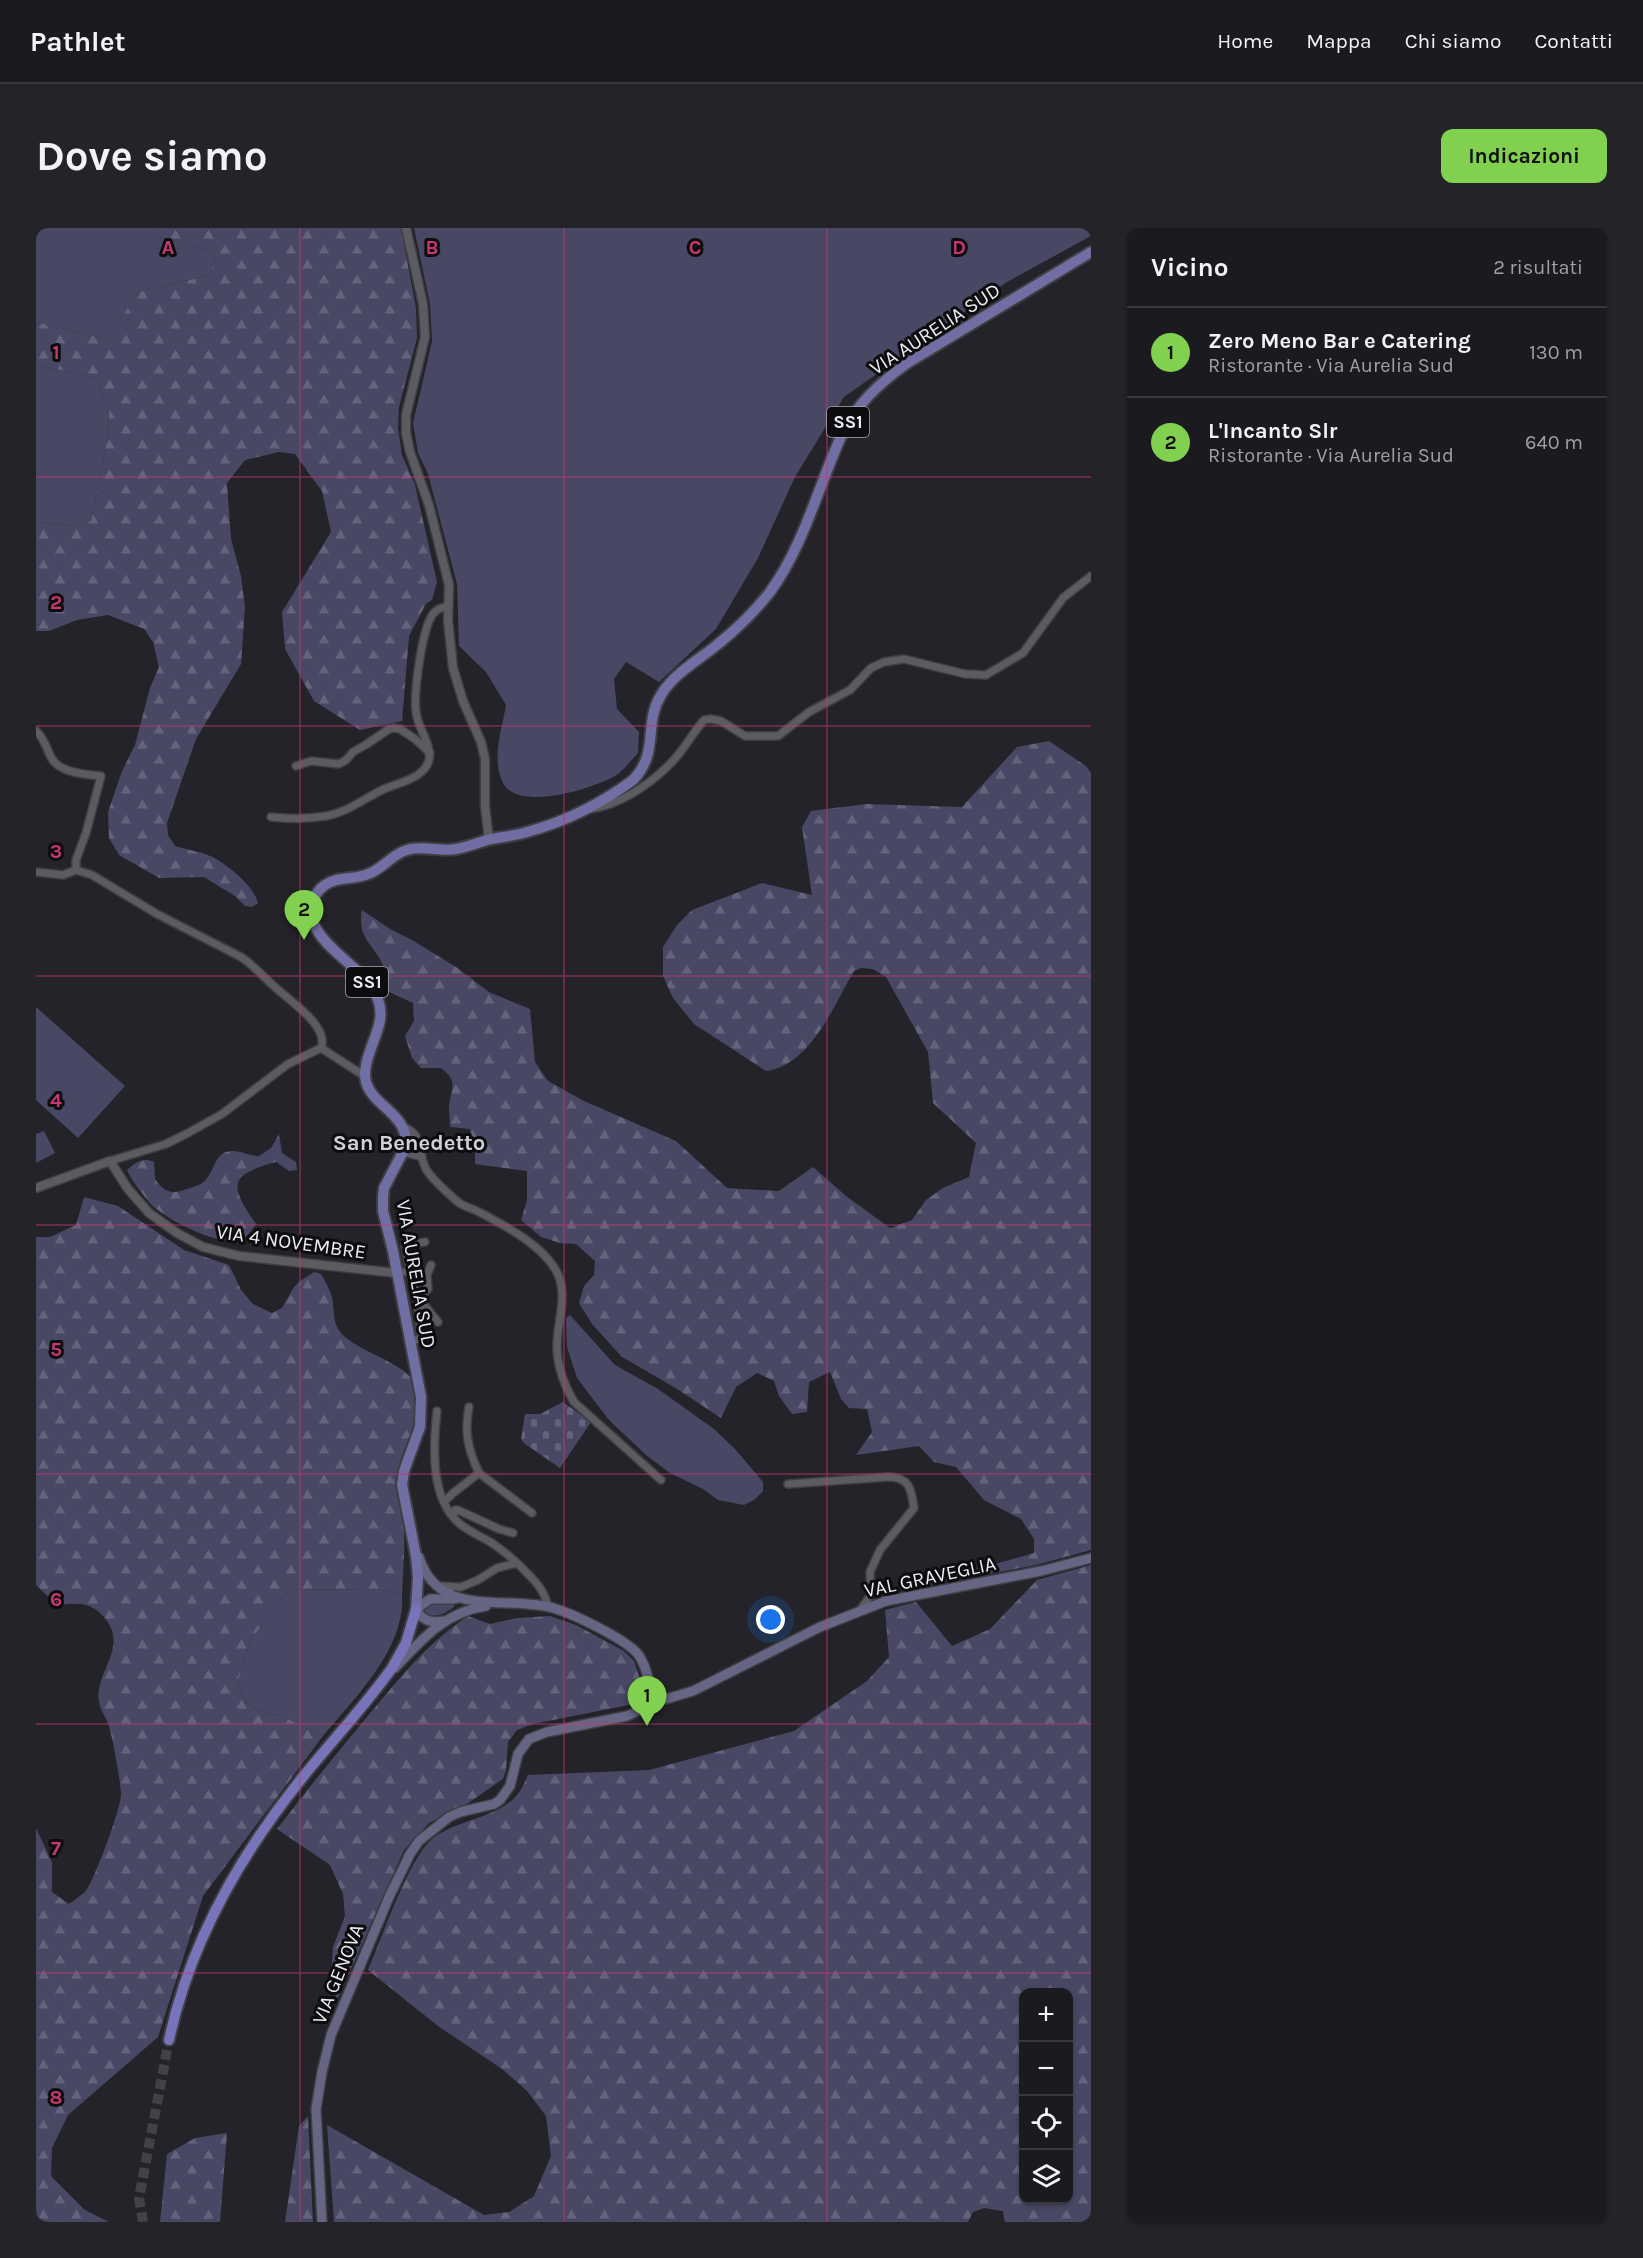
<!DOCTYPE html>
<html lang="it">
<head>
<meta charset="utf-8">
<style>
	body { margin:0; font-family:Karla,sans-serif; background:#232328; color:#f1f3f6 }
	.controls { position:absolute; right:18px; bottom:18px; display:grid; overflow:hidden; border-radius:12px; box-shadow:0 2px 4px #0004 }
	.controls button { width:54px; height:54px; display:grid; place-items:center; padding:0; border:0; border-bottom:2px solid #38383d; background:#1a1a1f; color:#f1f3f6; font:30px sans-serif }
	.you { position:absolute; left:735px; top:1392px; width:21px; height:21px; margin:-15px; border:4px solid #fff; border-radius:50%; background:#1a73e8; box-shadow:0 0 0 9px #1a73e833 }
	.badge { display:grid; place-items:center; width:39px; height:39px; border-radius:50%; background:#82d04f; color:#111; font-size:20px; font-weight:700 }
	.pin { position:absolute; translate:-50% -50px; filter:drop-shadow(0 2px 3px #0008) }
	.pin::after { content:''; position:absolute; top:32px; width:21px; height:18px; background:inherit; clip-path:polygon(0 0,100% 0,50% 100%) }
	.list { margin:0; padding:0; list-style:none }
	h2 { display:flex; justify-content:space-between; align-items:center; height:78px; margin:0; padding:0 24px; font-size:26px }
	h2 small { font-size:20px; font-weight:400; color:#9fa1a4 }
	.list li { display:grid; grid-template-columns:39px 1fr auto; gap:18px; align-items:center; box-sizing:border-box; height:90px; padding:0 24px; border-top:2px solid #38383d }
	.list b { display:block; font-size:22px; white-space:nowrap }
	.list p { margin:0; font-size:20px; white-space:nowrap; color:#9fa1a4 }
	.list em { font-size:20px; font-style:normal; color:#9fa1a4 }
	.icon { flex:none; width:33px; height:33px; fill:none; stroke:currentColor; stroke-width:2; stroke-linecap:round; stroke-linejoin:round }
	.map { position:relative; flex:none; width:1055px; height:1994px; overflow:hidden; border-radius:12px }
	header { display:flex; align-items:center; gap:36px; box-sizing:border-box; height:84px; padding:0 30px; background:#1a1a1f; border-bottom:2px solid #38383d }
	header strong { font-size:28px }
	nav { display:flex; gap:33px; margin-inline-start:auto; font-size:21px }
	.intro { display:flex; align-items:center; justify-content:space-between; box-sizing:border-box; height:144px; padding:0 36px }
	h1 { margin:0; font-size:42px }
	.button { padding:15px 27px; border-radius:12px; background:#82d04f; color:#111; font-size:21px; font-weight:700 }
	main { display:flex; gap:36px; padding:0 36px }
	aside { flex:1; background:#1a1a1f; border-radius:12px; box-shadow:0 2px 4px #0004 }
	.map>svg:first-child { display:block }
	.grass { fill:#484865 }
	.forest { fill:url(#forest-firs); fill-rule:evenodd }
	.cemetery { fill:url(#cemetery-stones) }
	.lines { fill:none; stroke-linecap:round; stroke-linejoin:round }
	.trunk-tunnel { stroke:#414147; stroke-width:10; stroke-dasharray:10 5; stroke-linecap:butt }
	.minor-casing { stroke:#3e3e43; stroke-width:10 }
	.tertiary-casing { stroke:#3e3e43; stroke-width:11 }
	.secondary-casing { stroke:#3e3e43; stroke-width:12 }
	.primary-casing { stroke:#3e3e43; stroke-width:14 }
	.trunk-casing { stroke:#3e3e43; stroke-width:14 }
	.minor { stroke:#5b5b61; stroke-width:7 }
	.tertiary { stroke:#5b5b61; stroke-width:8 }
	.secondary { stroke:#666583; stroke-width:9 }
	.primary { stroke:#716ea4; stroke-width:10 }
	.trunk { stroke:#7874ba; stroke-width:10 }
	.grid { fill:none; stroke:#c83871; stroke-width:1.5; stroke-opacity:0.55 }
	.labels { text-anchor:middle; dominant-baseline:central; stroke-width:6; stroke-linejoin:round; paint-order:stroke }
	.shield { fill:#0d0d0f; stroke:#a9a9ac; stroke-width:1.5 }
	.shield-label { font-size:18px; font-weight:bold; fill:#ececf0 }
	.street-label { font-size:20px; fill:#ececf0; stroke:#0d0d0f }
	.quarter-label { font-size:22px; font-weight:bold; fill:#d1d2d9; stroke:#0d0d0f }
	.grid-label { font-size:20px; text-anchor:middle; font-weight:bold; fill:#c83871; stroke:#0d0d0f; stroke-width:6; stroke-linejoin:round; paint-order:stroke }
</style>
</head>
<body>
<header>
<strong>Pathlet</strong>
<nav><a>Home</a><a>Mappa</a><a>Chi siamo</a><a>Contatti</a></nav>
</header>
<div class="intro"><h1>Dove siamo</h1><a class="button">Indicazioni</a></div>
<main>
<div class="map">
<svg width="1055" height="1994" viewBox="0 0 1055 1994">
	<defs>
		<pattern id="forest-firs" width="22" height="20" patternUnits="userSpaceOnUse" patternTransform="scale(1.5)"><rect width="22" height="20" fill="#484865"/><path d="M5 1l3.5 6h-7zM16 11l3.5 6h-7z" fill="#63637b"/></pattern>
		<pattern id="cemetery-stones" width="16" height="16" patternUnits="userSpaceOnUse" patternTransform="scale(1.5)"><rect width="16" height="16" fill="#484865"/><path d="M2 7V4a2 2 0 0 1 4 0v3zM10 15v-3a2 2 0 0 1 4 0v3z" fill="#63637b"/></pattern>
	</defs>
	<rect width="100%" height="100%" fill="#232329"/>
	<!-- grass -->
	<g class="grass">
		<path d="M0,0H122L120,8L180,24L174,47L102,64L71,111L0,94Z"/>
		<path d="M378,0H1055V8L971,54L808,169L759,249L722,330L680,401L623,454L590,434L578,451L581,481L603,504L602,525C595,532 588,543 579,548C556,561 482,584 467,555C455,531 466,501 470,477L450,444L423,418L421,356L392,246L382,225L377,195L396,113L394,76Z"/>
		<path d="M0,137L61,150L73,183L72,208L55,293L35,298L0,294Z"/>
		<path d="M0,779L89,858L42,910L0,872Z"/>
		<path d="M8,903L19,925L0,935V906Z"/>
		<path d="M534,1087L579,1137L622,1161L678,1201L699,1221L727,1254V1263L718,1272L708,1277L682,1272L667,1261L634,1245L610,1227L573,1192L541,1150L531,1119L530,1090Z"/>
		<path d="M334,1361L366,1366C370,1420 320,1468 287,1508L248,1489L223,1482L210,1475L202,1453L214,1413L252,1362Z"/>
		<path d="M394,1375H418V1379C408,1386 398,1392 386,1384V1381Z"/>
	</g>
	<!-- forest -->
	<g class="forest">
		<path d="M122,0H365L380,80L381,110L363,179L362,200L366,227L379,257L401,354L396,372L390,376L373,408L366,493L324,502L278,473L249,421L246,384L295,304L286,263L259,226L243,224L209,232L191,255L195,311L205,348L209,379L205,436L160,511L131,595L132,607L139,618C152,622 168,624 180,631C195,640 217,657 222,675L216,679L209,678L199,668L168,649L123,650L83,627L73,610L72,584L86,543L99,517L114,460L123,439L117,414L108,401L72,387L41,392L13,403H0V294L35,298L55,293L72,208L73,183L61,150L0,137V94L71,111L102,64L174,47L180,24L120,8Z"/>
		<path d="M1013,513L1050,538L1055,545V1322L1000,1337L872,1361L863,1360L871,1348L949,1339L998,1325V1311L985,1291L948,1272L920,1239L898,1234L883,1218L820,1227L836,1204L831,1181L813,1180L805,1171L794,1144L773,1154L771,1184L756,1186L743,1168L738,1153L721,1145L700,1159L685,1190L638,1159L586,1129L556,1096L543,1075L548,1058L558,1047L559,1033L540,1016L524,1015L505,1009L485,992L491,972V943L439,936V922L434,901L414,899C414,893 413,885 413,879C415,859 423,854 405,840H385L376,830L369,808L378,793L377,775L351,763C350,757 350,749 349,743C342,717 320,714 326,682L354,701L376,712L420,739L453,764L494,781L499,834L512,853L548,873L640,913L691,960L743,963L777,939L810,968L854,1000L876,992L890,972L907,960L933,949L940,915L897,875L892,824L850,749L837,741L825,740L818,743C798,777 774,838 730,843L658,796L637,770L627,748V719L641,697L656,682L726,655L776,667L766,599L775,583L830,576L926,579L981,519Z"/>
		<path d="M243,906L246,925L260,934L261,942L253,943L240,934C192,947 193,957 220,996C217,1000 213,1007 208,1010C188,1022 134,993 118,979C111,973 94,950 91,942C100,934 107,929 118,934L119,951C128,964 135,967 151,961C159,958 165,958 171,950C178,942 179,928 190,924C202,920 211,928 223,928L235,920Z"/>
		<path d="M48,969L82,978L148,1022L193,1037L205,1062L217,1076L236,1085L246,1080L258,1059L264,1053L278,1044L285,1046C289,1052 292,1059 295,1066C300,1081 294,1096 309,1109C325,1123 364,1135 375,1150C378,1155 380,1165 380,1172C381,1205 368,1214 362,1242C358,1261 366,1275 367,1292C370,1316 367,1341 366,1366L334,1361L252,1362L214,1413L202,1453L210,1475L223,1482L248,1489L287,1508L167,1668L122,1809L32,1887L16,1920L15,1948L49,1982L73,1994H0V1600L16,1634V1664L33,1676C39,1671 47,1667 51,1661C59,1650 85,1580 85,1567C85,1554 76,1506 72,1495C69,1488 64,1481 63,1474C58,1443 95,1419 67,1388C54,1373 40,1375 21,1377L0,1357V1009H14L40,997Z"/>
		<path d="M1055,1337V1994H969L967,1983L948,1980L937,1984L932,1994H298L291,1897L448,1987L473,1984L498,1968L515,1928L510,1888L491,1863L466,1841L402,1798L332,1742C346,1710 372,1632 396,1611C419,1592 462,1590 481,1567C486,1562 489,1553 492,1547L613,1542L758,1503L831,1453L853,1429L849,1382L880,1374L916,1418L954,1401L1001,1352ZM987,1764H1032V1972H987Z"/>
		<path d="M432,1388L454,1396L481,1390L514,1388L540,1397L588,1423L598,1433L605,1454L603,1473L598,1476L497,1496L481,1502L472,1514L470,1542L467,1551L428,1578L393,1595L368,1622L301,1772L294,1756L297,1719L309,1688L307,1666L294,1637L241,1601C270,1563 300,1526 331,1489C362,1452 391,1415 432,1388Z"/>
		<path d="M272,1888L277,1994H249L263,1898Z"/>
		<path d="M191,1905L184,1994H124L131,1926L159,1910Z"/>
	</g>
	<!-- cemetery -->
	<path class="cemetery" d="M527,1174L555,1194L524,1240L489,1216L485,1211L489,1186H504Z"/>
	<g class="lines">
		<!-- trunk-tunnel -->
		<path class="trunk-tunnel" d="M107,1994L103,1970L133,1812"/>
		<!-- minor casing -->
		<g class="minor-casing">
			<g id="minor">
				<path d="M0,503C8,510 9,517 14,527C21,545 48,546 65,548L50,605L40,632V642"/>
				<path d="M260,538L275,533L303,536L310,532L317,524L331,516L353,501L358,500L364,501L379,511L394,525"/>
				<path d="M555,581C583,577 613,557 633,537C647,524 655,507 668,492L675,491L685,493L709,508H742L773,484L814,462L835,440L848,434L868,431L929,446L950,447L987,425L1027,370L1055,348"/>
				<path d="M235,589C253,591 272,591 290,588C312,584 329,570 348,561C362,555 389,550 393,532C396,518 384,503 381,489C376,470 386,401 397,386C401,380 407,379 413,379"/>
				<path d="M0,644L27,647L40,642L56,647L121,686L205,729C219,738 228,750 240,760C254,773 294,799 285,820"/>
				<path d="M285,820L330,849"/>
				<path d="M368,899C389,908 381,925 390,941C397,953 412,965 422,974C428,979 436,980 443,984C470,998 512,1020 523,1049C531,1071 521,1095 521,1118C521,1139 528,1156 538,1174L625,1252"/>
				<path d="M367,924L386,929"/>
				<path d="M74,933L130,916L152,905L186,886L252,836L285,820"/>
				<path d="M374,1043L379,1062L385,1068L392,1061L391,1047L395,1037"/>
				<path d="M360,1045L374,1043L369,1017L389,1014"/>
				<path d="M374,1114L385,1110L382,1080L384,1078H389L402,1094"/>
				<path d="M401,1183C397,1219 394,1271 424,1296C434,1304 446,1309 456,1315C469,1324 480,1333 491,1345C501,1355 509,1364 512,1379"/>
				<path d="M443,1245L496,1285"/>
				<path d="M752,1256L852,1249C874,1249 875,1261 878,1280L844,1322L834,1344L835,1367L825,1381"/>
				<path d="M408,1274L416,1266L443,1245C432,1222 428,1204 433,1179"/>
				<path d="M417,1288L419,1282H422L463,1301L477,1305"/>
				<path d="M402,1358L425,1359L442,1352L461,1340L481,1335"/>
			</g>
		</g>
		<!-- tertiary casing -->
		<g class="tertiary-casing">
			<g id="tertiary">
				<path d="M370,0L387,76L389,109L370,187V205L374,224L393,277L413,357L412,392L417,440L427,473L445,514L449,531V578L453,612"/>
				<path d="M0,960L74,933L92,961L113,985L141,1005L167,1019L203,1028L360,1045"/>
			</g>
		</g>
		<!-- secondary casing -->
		<g class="secondary-casing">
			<g id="secondary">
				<path d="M407,1393C395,1395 386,1393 380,1381L394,1371H419"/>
				<path d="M359,1440C386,1411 409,1384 450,1378"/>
				<path d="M614,1469L630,1471L657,1463L784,1399L850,1373L1005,1343L1055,1330"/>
				<path d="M286,1994L280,1881L286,1844L295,1807L353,1669L374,1626L383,1613L413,1589L424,1584L458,1576L464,1572L474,1558L482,1526L493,1511L511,1504L591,1488L604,1482L614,1469C614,1455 611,1441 604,1429C595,1413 532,1383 513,1379C466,1368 402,1390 383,1329"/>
			</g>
		</g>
		<!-- primary casing -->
		<g class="primary-casing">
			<path id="primary" d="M380,1381L382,1349L380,1328L366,1257L368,1243L384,1199L385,1169L357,1023L347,983V969L348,960L370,918C372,885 337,879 330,854C325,835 341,811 344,792C350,751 299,733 281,702C273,688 274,667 289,657C301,648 319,652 332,646C347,641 356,626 371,622C387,617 404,624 420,621C431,619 441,615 451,612C464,609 478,608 491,604C528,594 566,575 597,552C624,524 607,496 625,467C638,445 663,432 682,416C701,401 719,383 734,364C769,316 783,255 808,202C823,173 847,152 873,134L1055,24"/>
		</g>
		<!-- trunk casing -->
		<g class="trunk-casing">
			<path id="trunk" d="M133,1812C154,1714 204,1627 266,1550C296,1513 328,1479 356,1440L370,1415L380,1381"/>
		</g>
		<!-- minor -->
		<use href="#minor" class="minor"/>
		<!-- tertiary -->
		<use href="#tertiary" class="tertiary"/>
		<!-- secondary -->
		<use href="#secondary" class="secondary"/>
		<!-- primary -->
		<use href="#primary" class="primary"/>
		<!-- trunk -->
		<use href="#trunk" class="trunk"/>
	</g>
	<!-- grid -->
	<path class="grid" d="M264,0V1994M528,0V1994M791,0V1994M0,249H1055M0,498H1055M0,748H1055M0,997H1055M0,1246H1055M0,1496H1055M0,1745H1055"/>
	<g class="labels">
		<!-- shield labels -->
		<g class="shield">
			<rect x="791" y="179" width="42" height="30" rx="4.5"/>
			<rect x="310" y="739" width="42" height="30" rx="4.5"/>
		</g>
		<g class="shield-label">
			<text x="812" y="194">SS1</text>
			<text x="331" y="754">SS1</text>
		</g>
		<!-- street labels -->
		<g class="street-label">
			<text transform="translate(899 101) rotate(-33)">VIA AURELIA SUD</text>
			<text transform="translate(255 1014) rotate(8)">VIA 4 NOVEMBRE</text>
			<text transform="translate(380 1046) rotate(80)">VIA AURELIA SUD</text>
			<text transform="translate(894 1349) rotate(-12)">VAL GRAVEGLIA</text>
			<text transform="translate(302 1746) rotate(-68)">VIA GENOVA</text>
		</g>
		<!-- quarter labels -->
		<g class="quarter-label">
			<text x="373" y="915">San Benedetto</text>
		</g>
	</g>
	<g class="grid-label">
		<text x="132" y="26">A</text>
		<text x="396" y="26">B</text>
		<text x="659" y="26">C</text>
		<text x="923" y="26">D</text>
		<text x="20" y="131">1</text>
		<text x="20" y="381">2</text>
		<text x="20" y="630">3</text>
		<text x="20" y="879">4</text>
		<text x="20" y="1128">5</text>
		<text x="20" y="1378">6</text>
		<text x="20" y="1627">7</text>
		<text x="20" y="1876">8</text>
	</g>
</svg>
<div class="controls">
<button>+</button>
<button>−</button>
<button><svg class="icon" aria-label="locate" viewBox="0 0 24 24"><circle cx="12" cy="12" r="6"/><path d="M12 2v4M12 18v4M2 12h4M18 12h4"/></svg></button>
<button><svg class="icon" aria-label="layers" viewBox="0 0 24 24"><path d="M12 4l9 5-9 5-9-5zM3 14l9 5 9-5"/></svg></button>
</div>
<div class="you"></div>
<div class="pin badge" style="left:611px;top:1498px">1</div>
<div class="pin badge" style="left:268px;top:712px">2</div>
</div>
<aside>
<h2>Vicino<small>2 risultati</small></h2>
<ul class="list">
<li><span class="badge">1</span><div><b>Zero Meno Bar e Catering</b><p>Ristorante · Via Aurelia Sud</p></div><em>130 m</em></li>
<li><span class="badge">2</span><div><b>L'Incanto Slr</b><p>Ristorante · Via Aurelia Sud</p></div><em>640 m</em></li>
</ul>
</aside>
</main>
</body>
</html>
